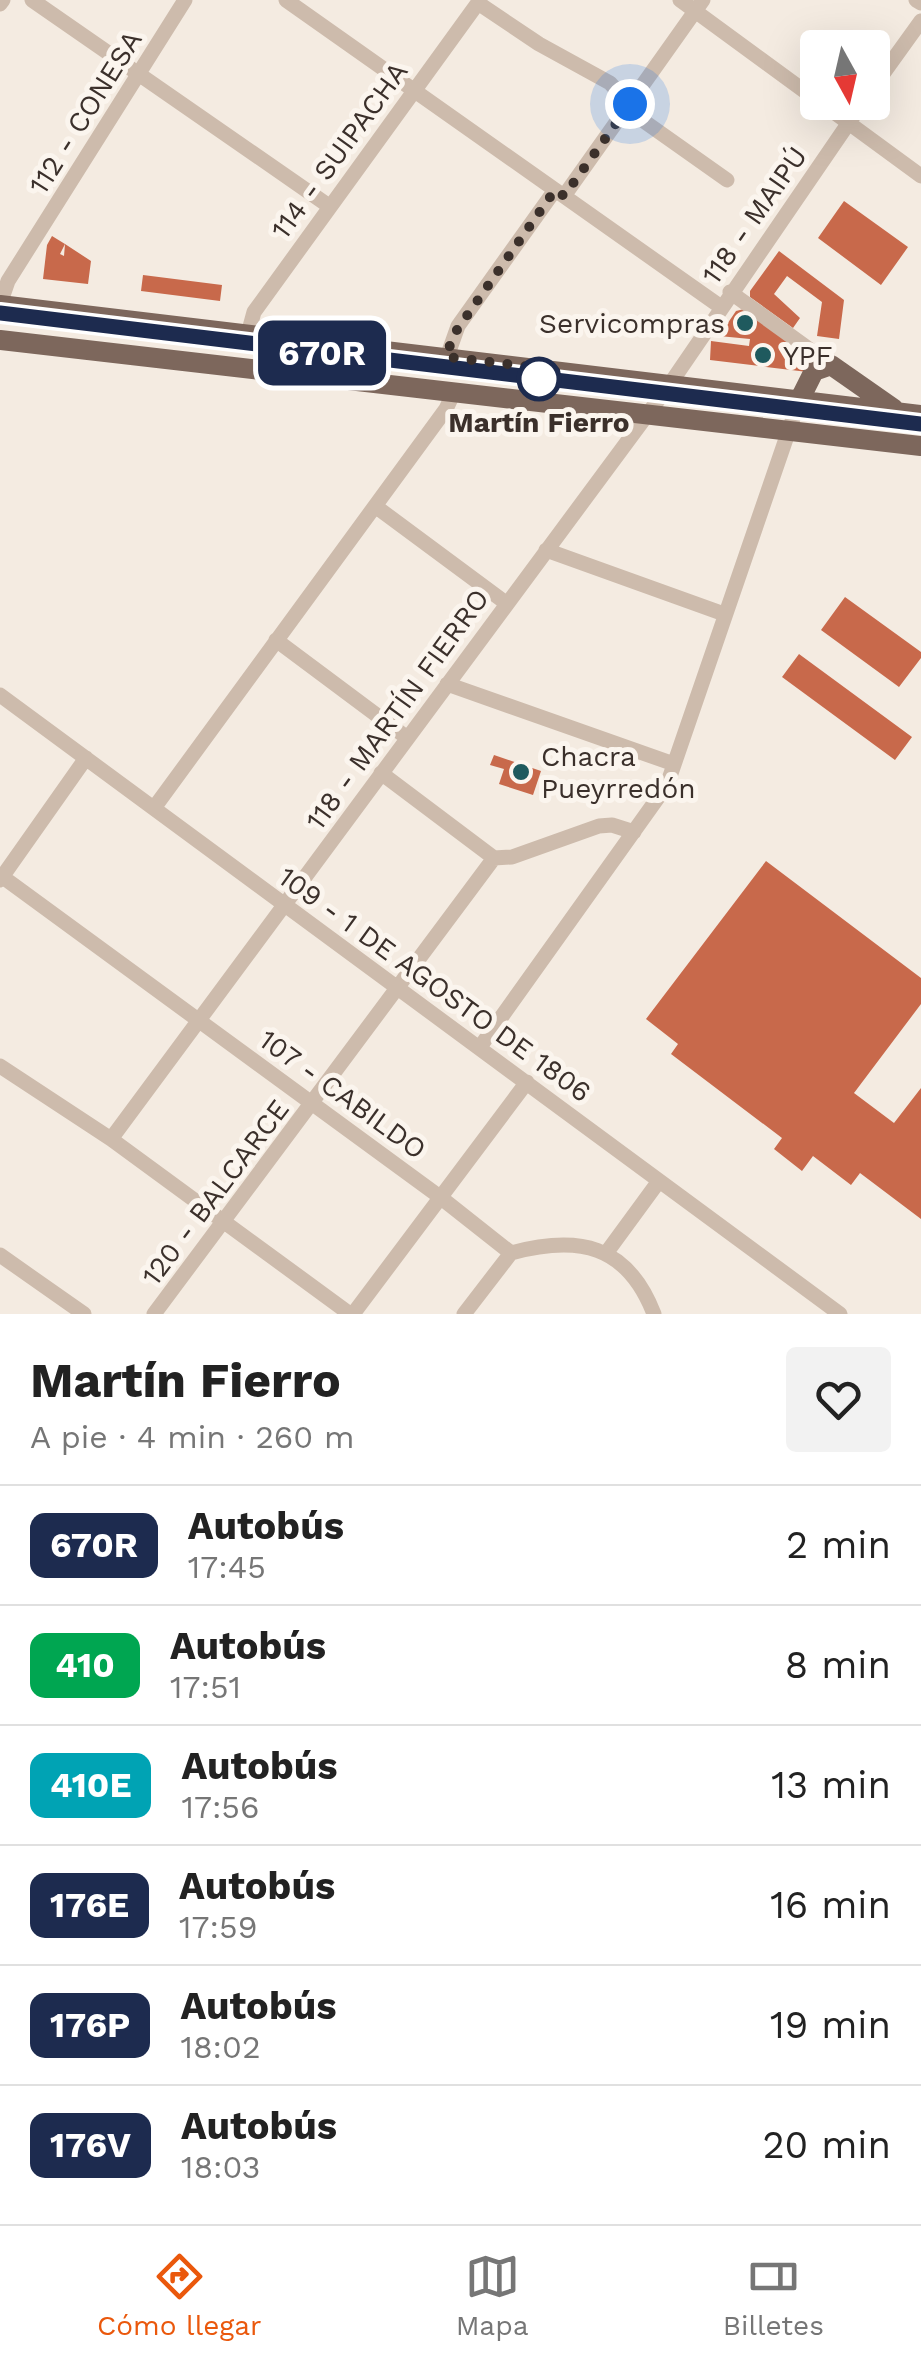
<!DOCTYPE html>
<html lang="es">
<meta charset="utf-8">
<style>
body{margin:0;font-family:"Work Sans",sans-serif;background:#f2f2f2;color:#222;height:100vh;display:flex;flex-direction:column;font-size:38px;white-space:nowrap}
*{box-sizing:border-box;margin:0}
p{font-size:32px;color:#767676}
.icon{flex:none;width:55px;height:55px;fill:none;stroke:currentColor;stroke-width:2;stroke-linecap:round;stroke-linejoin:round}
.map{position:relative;height:1314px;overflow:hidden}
.drawer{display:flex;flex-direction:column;background:#fff;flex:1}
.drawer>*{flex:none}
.badge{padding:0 20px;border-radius:15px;font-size:35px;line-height:65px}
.needle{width:65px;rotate:172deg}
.tools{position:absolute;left:800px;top:30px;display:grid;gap:20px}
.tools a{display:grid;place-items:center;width:90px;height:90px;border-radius:10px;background:#fff;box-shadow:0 10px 40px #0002;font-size:50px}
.you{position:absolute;width:50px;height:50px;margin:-25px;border:8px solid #fff;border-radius:50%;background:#1a73e8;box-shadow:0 0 0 15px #1a73e833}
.map>.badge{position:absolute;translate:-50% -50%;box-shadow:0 0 0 5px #fff}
.round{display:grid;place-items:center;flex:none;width:105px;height:105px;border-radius:10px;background:#f2f2f2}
.headline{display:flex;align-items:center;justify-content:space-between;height:170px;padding:0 30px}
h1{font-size:48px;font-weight:700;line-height:75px}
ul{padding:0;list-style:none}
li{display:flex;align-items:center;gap:30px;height:120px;padding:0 30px;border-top:2px solid #e0e0e0}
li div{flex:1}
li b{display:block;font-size:38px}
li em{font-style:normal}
li .badge{min-width:110px;font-weight:700;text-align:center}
.tabs{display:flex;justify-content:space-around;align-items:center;height:140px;border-top:2px solid #e0e0e0;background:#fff;font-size:28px;color:#767676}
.tabs a{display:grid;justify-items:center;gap:5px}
.tabs .selected{color:#ea580c}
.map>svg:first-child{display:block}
</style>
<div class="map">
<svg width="921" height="1314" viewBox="0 0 921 1314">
<rect width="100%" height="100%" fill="#f4ebe1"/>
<!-- building -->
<path fill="#c8694b" d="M 844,201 L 908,247 L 881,285 L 818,238 Z
M 52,236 L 65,244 L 60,254 L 64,256 L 65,244 L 91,261 L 88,284 L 43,279 L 47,245 Z
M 779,251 L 844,300 L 839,339 L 817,336 L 822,302 L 787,276 L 774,294 L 800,318 L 793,328 L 750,297 L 750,291 Z
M 143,275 L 222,285 L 220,301 L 141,291 Z
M 744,309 L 792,344 L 781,343 L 780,349 L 819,354 L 816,373 L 710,360 L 711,341 L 749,346 L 750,339 L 719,336 L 736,311 Z
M 845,597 L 921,652 L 921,658 L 899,687 L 821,630 Z
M 799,654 L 912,737 L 895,760 L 782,677 Z
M 494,755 L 541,771 L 533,795 L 499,784 L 504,769 L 490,765 Z
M 766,861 L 921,978 L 921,1004 L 854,1093 L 894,1123 L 921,1088 L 921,1219 L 860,1173 L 851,1185 L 813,1156 L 802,1171 L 774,1149 L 782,1138 L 671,1054 L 678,1044 L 646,1019 Z"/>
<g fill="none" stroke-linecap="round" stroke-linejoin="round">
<!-- minor -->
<path stroke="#cdbbac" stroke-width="15" d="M 32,0 L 329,206
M 286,0 L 721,307
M 680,0 L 818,101
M 916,0 L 921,3
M 478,3 L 539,44 L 610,83 L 645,122 L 727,180
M 0,4 L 3,0
M 872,89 L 921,21
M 820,102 L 921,176
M 564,196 L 703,0
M 730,292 L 831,365
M 0,304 L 8,281 L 185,0
M 248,334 L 254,312 L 480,0
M 447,357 L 458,326 L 555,190
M 375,506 L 506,603
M 546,550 L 724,614
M 276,640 L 406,737
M 447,684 L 674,764
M 0,695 L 840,1314
M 381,773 L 494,858 L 512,857 L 599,826 L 612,825 L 634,832
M 154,808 L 446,409 L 454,392
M 0,875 L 440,1197 L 511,1253
M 0,880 L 86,758
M 480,1047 L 667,785 L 799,401
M 0,1066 L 111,1139 L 350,1314
M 111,1139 L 670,384 L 863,102
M 607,1252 L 659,1181
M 511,1253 C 578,1235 627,1244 654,1314
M 0,1255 L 84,1314
M 154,1314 L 494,858
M 353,1314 L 527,1082
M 464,1314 L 511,1253"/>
<!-- major -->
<path stroke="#7d675c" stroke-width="20" d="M 0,305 L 921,415
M 0,340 L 921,446
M 799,401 L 814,371 L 831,365 L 894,409"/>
</g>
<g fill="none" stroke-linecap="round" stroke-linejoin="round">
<defs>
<path id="line" d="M 0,313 L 921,424"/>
</defs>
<!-- line casing -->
<use href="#line" stroke="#fff" stroke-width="22"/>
<!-- line -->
<use href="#line" stroke="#1d2b4f" stroke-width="15"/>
<!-- walk -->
<path stroke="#3b302b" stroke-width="10" stroke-dasharray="0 18" d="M 539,379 L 558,370 L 447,357 L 452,337 L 555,190 L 564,196 L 630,104"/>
</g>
<!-- markers -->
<g fill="#1f5a5e" stroke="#fbf5ee" stroke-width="4">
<circle cx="745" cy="323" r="10"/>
<circle cx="763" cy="355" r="10"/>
<circle cx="521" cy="772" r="10"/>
</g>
<circle fill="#fff" stroke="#1d2b4f" stroke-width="5" cx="539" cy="379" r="20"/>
<g text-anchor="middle" stroke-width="10" stroke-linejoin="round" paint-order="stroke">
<!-- street labels -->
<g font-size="28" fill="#3b302b" stroke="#fbf5ee">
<text transform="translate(85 112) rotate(-58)" y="10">112 - CONESA</text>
<text transform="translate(339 150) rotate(-54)" y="10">114 - SUIPACHA</text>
<text transform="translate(754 215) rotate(-55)" y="10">118 - MAIPÚ</text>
<text transform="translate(397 709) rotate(-54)" y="10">118 - MARTÍN FIERRO</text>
<text transform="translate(435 984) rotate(36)" y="10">109 - 1 DE AGOSTO DE 1806</text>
<text transform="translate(343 1094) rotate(36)" y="10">107 - CABILDO</text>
<text transform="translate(215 1192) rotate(-53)" y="10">120 - BALCARCE</text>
</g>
<!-- poi labels -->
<g font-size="28" fill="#3b302b" stroke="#fbf5ee" text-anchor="start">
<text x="725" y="333" text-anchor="end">Servicompras</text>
<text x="783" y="365">YPF</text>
<text x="541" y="766">Chacra<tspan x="541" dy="32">Pueyrredón</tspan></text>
</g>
<!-- stop labels -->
<g font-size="28" font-weight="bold" fill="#3b302b" stroke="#fbf5ee">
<text x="539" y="432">Martín Fierro</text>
</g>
</g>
</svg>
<div class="tools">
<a><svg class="needle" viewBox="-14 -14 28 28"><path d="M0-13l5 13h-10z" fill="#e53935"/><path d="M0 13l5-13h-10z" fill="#767676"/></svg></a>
</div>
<div class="you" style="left:630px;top:104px"></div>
<b class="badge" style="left:322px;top:353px;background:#1d2b4f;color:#fff">670R</b>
</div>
<section class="drawer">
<div class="headline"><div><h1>Martín Fierro</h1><p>A pie · 4 min · 260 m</p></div><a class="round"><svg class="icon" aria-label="heart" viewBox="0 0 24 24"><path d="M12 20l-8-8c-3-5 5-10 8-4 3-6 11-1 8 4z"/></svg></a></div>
<ul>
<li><span class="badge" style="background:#1d2b4f;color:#fff">670R</span><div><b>Autobús</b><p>17:45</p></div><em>2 min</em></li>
<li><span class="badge" style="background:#00a651;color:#fff">410</span><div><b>Autobús</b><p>17:51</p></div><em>8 min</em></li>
<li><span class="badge" style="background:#00a3b4;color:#fff">410E</span><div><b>Autobús</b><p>17:56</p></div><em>13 min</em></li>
<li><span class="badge" style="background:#1d2b4f;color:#fff">176E</span><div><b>Autobús</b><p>17:59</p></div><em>16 min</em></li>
<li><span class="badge" style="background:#1d2b4f;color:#fff">176P</span><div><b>Autobús</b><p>18:02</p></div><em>19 min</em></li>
<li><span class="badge" style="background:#1d2b4f;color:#fff">176V</span><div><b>Autobús</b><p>18:03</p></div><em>20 min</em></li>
</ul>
</section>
<nav class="tabs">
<a class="selected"><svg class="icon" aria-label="directions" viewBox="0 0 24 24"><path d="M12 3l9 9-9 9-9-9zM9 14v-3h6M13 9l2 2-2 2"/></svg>Cómo llegar</a>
<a><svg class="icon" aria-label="map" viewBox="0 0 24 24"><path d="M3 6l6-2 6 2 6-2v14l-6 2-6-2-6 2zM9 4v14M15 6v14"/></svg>Mapa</a>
<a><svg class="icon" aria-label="tickets" viewBox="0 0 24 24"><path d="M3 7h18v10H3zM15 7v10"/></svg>Billetes</a>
</nav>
